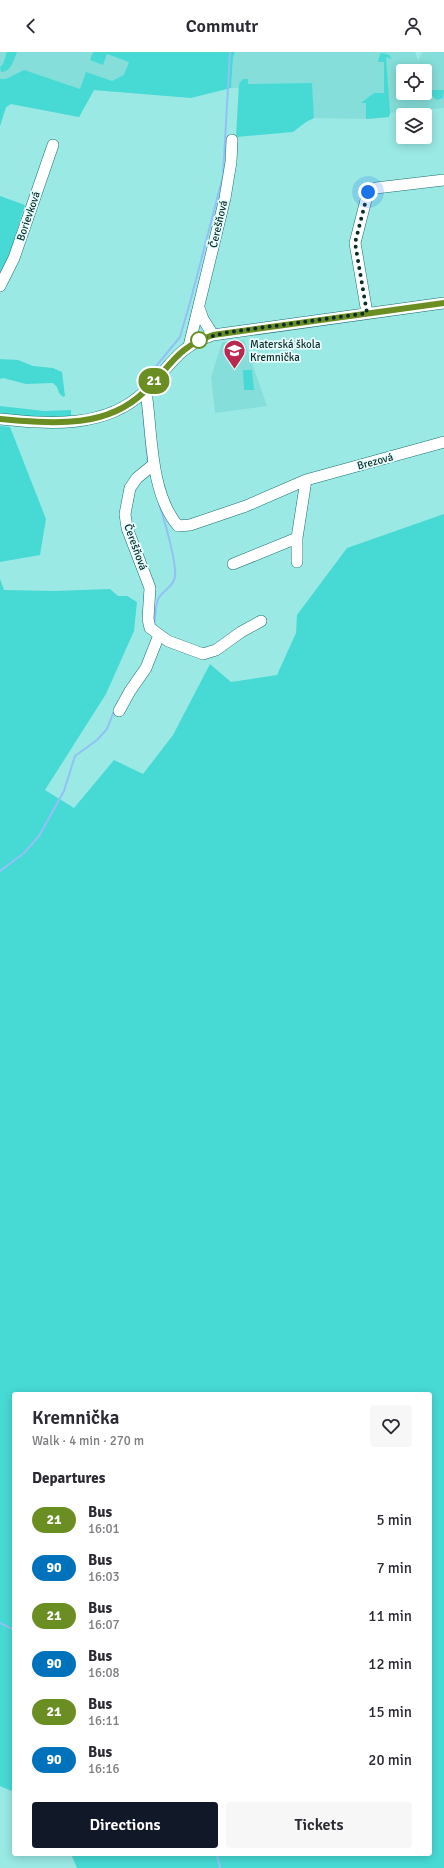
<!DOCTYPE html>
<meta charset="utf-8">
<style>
body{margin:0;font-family:Signika,sans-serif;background:#f7f7f7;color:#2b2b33;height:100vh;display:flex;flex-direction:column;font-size:15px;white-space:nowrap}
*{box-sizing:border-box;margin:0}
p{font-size:13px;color:#7c7c81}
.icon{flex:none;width:22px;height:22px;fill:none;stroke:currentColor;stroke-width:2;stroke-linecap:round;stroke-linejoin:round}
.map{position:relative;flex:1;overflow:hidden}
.sheet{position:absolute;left:12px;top:1340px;width:420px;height:464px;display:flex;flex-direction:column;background:#fff;border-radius:4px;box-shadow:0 2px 10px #0003}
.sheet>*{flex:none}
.badge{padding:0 8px;border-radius:13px;font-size:14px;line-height:26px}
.tools{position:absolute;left:396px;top:12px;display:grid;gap:8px}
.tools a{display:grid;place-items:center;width:36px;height:36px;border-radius:4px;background:#fff;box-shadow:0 2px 10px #0003;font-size:20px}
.you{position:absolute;width:20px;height:20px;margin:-10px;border:3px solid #fff;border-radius:50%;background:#1a73e8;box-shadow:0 0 0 6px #1a73e833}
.map>.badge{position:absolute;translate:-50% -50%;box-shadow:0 0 0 2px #fff}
h2{padding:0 20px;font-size:15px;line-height:36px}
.round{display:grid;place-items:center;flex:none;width:42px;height:42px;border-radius:4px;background:#f7f7f7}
.overview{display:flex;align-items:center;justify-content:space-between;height:68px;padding:0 20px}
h1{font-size:19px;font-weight:600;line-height:30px}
.primary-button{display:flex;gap:8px;margin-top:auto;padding:8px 20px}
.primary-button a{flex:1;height:46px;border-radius:4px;background:#111827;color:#fff;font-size:16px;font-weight:600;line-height:46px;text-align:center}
.primary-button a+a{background:#f7f7f7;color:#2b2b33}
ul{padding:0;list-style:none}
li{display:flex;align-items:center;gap:12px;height:48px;padding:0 20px}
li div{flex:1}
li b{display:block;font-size:15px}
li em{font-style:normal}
li .badge{min-width:44px;font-weight:700;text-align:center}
header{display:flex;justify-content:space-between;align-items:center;height:52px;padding:0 20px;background:#fff;font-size:18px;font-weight:600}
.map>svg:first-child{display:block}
</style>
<header><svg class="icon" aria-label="back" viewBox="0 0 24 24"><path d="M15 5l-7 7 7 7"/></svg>Commutr<svg class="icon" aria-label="person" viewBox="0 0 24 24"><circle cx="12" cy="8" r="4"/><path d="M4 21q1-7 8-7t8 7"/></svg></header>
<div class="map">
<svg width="444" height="1816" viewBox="0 0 444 1816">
<rect width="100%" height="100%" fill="#9ae9e5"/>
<!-- built -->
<path fill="#85ded9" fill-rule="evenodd" d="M 0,0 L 190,0 L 169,44 L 94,38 L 79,65 L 11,52 L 6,55 L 0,74 Z
M 235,0 L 415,0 L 418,9 L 422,0 L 444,0 L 444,56 L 389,61 L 389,65 L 366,67 L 314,66 L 312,34 L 231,36 L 233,6 ZM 403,19 L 425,19 L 425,41 L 403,41 Z
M 244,288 L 267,354 L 215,361 L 211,325 L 222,290 Z"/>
<!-- green -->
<path fill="#47dad5" d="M 7,0 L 17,0 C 13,9 12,19 1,20 L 0,15 L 3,12 Z
M 93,0 L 235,0 L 233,6 L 231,36 L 191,46 L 94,38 L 79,65 L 11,52 L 6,55 L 0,74 L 0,27 L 6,27 L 24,18 L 80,37 L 86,20 L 112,29 L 124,23 L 129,10 L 107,2 L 103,13 L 90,8 Z
M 382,1 L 389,3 L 392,7 L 386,5 L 390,61 L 389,65 L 366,67 L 366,51 L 361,51 L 374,41 L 384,41 L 384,10 L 378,10 L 380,2 Z
M 243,27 L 248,27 L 248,32 L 312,31 L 314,66 L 306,70 L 293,80 L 236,85 L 239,32 Z
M 432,38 L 444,38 L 443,46 L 437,48 L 432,44 Z
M 0,144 L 25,153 L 13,191 L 14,197 L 0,228 Z
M 0,307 L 18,308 L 33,314 L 53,316 L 62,320 L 65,344 L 63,345 L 59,341 L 57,335 L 53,331 L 26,332 L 3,326 L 0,327 Z
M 243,318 L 252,318 L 254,338 L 244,338 Z
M 0,354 L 44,359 L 71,358 L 71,365 L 55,366 L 0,362 Z
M 0,374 L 10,375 L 46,467 L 40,503 L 0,510 Z
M 444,462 L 444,1816 L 77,1816 L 71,1802 L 430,1802 L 430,1342 L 14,1342 L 14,1740 L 0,1734 L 0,527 L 4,538 L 54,539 L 110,537 L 118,544 L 127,544 L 137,550 L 134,579 L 106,642 L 45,738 L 74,756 L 114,708 L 143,722 L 173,683 L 210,612 L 231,630 L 277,623 L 296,581 L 297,563 L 347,496 Z"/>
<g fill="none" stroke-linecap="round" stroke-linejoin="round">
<!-- stream -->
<path stroke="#92c1f5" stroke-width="2" d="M 144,332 L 144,329 L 180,285 L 191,247 L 223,124 L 230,0
M 142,349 L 148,413
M 154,575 C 156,565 154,552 160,544 C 165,537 173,535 175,525 C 177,512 164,466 159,452
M 0,819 L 24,801 L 39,784 L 64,739 L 75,704 L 97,688 L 107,677 L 114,659
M 0,1571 L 14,1578
M 217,1802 L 220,1816"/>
<defs>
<path id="minor" d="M 0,234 L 14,206 L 53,93
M 199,256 L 203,267 L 213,283
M 367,261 L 355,191 L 368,140 L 376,136 L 444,128
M 189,294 L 225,146 L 231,110 L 232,88
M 144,340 L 147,347 C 152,386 151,442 178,474 L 190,473 L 246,454 L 306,428 L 444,390
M 0,367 C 49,372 105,377 144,340 C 170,316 176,295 213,283 L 444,251
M 154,412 L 137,426 L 130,436 L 125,462 L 127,476 L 150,536 L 148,567 L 150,576 L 168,589 L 203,602 L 216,598 L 241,580 L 261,569
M 297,510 L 297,486 L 306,428
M 233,512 L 297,486
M 119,659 L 130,639 L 146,616 L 159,583"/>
</defs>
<!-- minor casing -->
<use href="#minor" stroke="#19706d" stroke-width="12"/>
<!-- minor -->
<use href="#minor" stroke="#fff" stroke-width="11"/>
</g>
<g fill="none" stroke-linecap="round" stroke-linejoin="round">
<defs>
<path id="line" d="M 0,367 C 50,371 105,378 144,340 C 170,316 176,295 213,283 L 444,251"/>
</defs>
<!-- line casing -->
<use href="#line" stroke="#fff" stroke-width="9"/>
<!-- line -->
<use href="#line" stroke="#6b8e23" stroke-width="6"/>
<!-- walk -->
<path stroke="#0b2d2c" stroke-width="4" stroke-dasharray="0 7.2" d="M 199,288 L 224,281 L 367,261 L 355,191 L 368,140"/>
</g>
<!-- icons -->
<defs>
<symbol id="school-pin" viewBox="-11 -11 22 30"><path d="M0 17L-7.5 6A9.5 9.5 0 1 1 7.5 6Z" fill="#b9284e" stroke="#e8fffd"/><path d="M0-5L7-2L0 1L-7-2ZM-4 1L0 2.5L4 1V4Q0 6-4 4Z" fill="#fff"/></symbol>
</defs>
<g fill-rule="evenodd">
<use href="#school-pin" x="222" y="286" width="25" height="34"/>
</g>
<!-- markers -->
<circle fill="#fff" stroke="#6b8e23" stroke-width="2" cx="199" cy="288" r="8"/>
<g text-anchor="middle" stroke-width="3.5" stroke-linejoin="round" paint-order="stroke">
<!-- street labels -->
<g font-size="11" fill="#0b2d2c" stroke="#e8fffd">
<text transform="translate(28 164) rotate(-71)" y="4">Borievková</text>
<text transform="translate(218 172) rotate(-77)" y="4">Čerešňová</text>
<text transform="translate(375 409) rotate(-15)" y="4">Brezová</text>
<text transform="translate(136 495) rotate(70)" y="4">Čerešňová</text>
</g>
<!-- poi labels -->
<g font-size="11" fill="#0b2d2c" stroke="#e8fffd" text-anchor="start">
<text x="250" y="296">Materská škola<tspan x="250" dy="13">Kremnička</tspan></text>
</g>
</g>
</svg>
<div class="tools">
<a><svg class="icon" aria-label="locate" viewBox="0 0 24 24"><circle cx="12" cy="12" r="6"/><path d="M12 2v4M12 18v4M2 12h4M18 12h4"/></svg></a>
<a><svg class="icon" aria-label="layers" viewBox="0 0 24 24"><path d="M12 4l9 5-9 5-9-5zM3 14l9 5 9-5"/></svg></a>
</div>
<div class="you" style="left:368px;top:140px"></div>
<b class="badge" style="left:154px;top:329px;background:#6b8e23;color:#fff">21</b>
<section class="sheet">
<div class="overview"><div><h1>Kremnička</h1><p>Walk · 4 min · 270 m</p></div><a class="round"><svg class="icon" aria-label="heart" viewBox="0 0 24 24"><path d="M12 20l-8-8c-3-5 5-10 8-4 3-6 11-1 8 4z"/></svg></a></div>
<h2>Departures</h2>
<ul>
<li><span class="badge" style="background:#6b8e23;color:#fff">21</span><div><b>Bus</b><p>16:01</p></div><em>5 min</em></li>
<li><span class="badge" style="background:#0072bc;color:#fff">90</span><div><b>Bus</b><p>16:03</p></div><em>7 min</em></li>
<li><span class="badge" style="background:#6b8e23;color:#fff">21</span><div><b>Bus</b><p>16:07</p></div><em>11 min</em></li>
<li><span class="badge" style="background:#0072bc;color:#fff">90</span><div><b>Bus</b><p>16:08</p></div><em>12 min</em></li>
<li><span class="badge" style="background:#6b8e23;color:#fff">21</span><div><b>Bus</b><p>16:11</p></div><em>15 min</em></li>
<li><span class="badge" style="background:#0072bc;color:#fff">90</span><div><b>Bus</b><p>16:16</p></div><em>20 min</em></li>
</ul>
<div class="primary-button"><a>Directions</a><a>Tickets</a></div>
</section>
</div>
